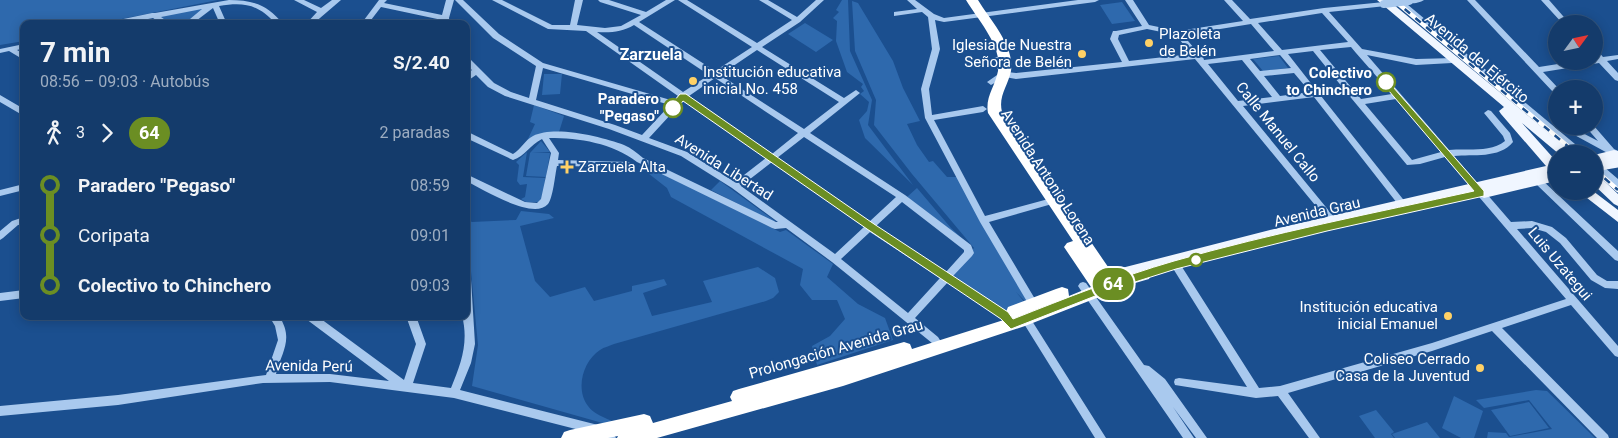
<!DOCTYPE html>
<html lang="es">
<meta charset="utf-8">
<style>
body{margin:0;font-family:Roboto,sans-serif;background:#1d4271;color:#f1f3f6;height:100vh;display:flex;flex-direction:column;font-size:19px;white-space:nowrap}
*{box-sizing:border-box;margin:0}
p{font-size:16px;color:#9dadc1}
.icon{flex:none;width:28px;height:28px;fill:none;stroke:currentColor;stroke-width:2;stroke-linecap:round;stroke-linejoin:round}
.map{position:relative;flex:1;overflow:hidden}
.side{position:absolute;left:20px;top:20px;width:450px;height:300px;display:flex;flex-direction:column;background:#143b6b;border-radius:10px;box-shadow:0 2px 12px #0003,0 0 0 1px #33557e}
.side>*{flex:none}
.badge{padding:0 10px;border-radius:16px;font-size:18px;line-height:32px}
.needle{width:32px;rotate:57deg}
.controls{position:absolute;left:1548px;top:15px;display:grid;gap:10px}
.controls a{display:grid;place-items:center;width:55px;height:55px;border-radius:50%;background:#143b6b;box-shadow:0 2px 12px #0003,0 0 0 1px #33557e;font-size:25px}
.map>.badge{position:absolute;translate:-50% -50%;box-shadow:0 0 0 2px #fff}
.legs{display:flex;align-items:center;gap:8px;height:55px;padding:0 20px;font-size:16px}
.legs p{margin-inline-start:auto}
.overview{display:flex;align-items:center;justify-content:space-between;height:85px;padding:0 20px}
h1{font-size:28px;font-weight:700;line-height:38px}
ul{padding:0 20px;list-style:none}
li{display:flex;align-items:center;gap:18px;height:50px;font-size:19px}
li i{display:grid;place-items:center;width:8px;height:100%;margin:0 6px;background:currentColor}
li i::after{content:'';width:12px;height:12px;margin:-6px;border:4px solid;border-radius:50%;background:#143b6b}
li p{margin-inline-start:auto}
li:first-child i{background:linear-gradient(#0000 50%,currentColor 0)}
li:last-child i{background:linear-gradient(currentColor 50%,#0000 0)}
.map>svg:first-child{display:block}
</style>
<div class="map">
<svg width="1618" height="438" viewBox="0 0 1618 438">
<rect width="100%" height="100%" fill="#1b4f8f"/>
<!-- green -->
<path fill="#2e69ad" d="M 0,0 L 218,0 L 96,24 L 24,24 L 24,41 L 0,45 Z
M 842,0 L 848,0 L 850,51 L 872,100 L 868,125 L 913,185 L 865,138 L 859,120 L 867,111 L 869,102 L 860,94 L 864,91 L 861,87 L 863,84 L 847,72 L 836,41 L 837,21 L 833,18 L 839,12 L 836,10 Z
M 852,1 L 858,3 L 893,61 L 903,88 L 920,121 L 907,124 L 917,145 L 929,162 L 933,161 L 947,177 L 959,177 L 1030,302 L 1027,303 L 1016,292 L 1026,304 L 1005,314 L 947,276 L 974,248 L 912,174 L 874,125 L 876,100 L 855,51 Z
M 1122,2 L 1135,21 L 1112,24 L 1100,5 Z
M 214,4 C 189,22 182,31 152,15 Z
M 805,23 L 833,40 L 816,52 L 788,34 Z
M 1279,56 L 1288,68 L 1263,71 L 1253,59 Z
M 544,74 L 562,74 L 560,94 L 542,95 Z
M 534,105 L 564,116 L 559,132 L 527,141 L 535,124 L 530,122 Z
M 541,141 L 550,152 L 531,153 L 550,153 L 546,177 L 526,176 L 530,153 Z
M 527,152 L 523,177 L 545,178 L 544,199 L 541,202 L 526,202 L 521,199 L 525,197 L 527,184 L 520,185 L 517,181 L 519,165 L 516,162 Z
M 643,163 L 780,232 L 786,230 L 833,264 L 827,277 L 858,304 L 885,318 L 893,340 L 817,365 L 812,346 L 830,336 L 845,319 L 837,300 L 812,300 L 800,285 L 803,269 L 671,197 L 667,188 L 639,166 Z
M 720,181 L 775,221 L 773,222 L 711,190 Z
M 917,188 L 951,228 L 967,243 L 907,197 Z
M 521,211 L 549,214 L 554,218 L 520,226 L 535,281 L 550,297 L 585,287 L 594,301 L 632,291 L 632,286 L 664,279 L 667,285 L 643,293 L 652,316 L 712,302 L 703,281 L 758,267 L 775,278 L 779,292 L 773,298 L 766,301 L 614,344 C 610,346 604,347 600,350 C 583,361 575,389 588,406 C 593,414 606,418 614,422 L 606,424 L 472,386 L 478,345 L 466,219 L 472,222 L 516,220 Z
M 1536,390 L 1547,391 L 1595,438 L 1487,438 L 1488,432 L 1506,433 L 1509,437 L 1552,429 L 1529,400 L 1484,408 L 1476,400 Z
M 1454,396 L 1483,411 L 1474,438 L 1461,438 L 1442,428 Z
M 1529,402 L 1549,428 L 1510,436 L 1491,410 Z
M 1376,410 L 1394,432 L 1391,434 L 1394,438 L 1375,438 L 1359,416 Z
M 1427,422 L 1440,438 L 1395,438 L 1392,434 Z"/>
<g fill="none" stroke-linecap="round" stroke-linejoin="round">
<!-- minor -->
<path fill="#a9c9ee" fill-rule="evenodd" d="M 229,0 C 253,0 268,5 283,24 L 276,24 C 258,4 244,2 219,6 L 227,24 L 220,24 L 213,8 L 192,24 L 184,24 L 202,9 L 161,17 L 171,24 L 162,24 L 153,18 L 123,24 L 106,24 L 109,22 L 152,13 L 155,13 Z
M 294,0 L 304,0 L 321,8 L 332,0 L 341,0 L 313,24 L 306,24 L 317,12 Z
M 379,0 L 387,0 L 384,3 L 442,15 L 446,0 L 454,0 L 449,18 L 450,24 L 442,24 L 442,20 L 381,7 L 368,24 L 361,24 Z
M 455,0 L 463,0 L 499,34 L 543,63 L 674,101 L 678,96 L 586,31 L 548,29 L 492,0 L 502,0 L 552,25 L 570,25 L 575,0 L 583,0 L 577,25 L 605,28 L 621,26 L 641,15 L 600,2 L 598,0 L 609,0 L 646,12 L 666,0 L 675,0 L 639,22 L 715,71 L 752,47 L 678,0 L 687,0 L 757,43 L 792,20 L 759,0 L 768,0 L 797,17 L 816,0 L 824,0 L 800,22 L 762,47 L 844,98 L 856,90 L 860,93 L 810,133 L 905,195 L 971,245 L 974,253 L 972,256 L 953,276 L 1008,312 L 1016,324 L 1014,327 C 1006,329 1006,322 1000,317 C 985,304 965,294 948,282 L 915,318 L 938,337 L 945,348 L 943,351 C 937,353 935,348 932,343 L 832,262 L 786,228 L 775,229 L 772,228 L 637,162 C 612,143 580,138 549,138 L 559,153 L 558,160 L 628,162 L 631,163 L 632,165 L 631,167 L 557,166 C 555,175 553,198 548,204 C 533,221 483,189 466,181 L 466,174 L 525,202 L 537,203 L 541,199 L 551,153 L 542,139 C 530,145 525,156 513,160 L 466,138 L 466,131 L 513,154 C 521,149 525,140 533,136 C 555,125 602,137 624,145 C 631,148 637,153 643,158 L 776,222 L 778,222 L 732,188 L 681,156 L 609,129 L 505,96 L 488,87 L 476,75 L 466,82 L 466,75 L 472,70 L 466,65 L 466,58 L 469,58 L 494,83 L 511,92 L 529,98 L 536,66 L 493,38 ZM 634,25 L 709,75 L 683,92 L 597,32 C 610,33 622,32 634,25 ZM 757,50 L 839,102 L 804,129 L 720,75 ZM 543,68 L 670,105 L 642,135 L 615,125 L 536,100 ZM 715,78 L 798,133 L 772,154 L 689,96 ZM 684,100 L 766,158 L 735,182 L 687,152 L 649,138 ZM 804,137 L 896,197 L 869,222 L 777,158 ZM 772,162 L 864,227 L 835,254 L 741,186 ZM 902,202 L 964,250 L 964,252 L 946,272 L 876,226 ZM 870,232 L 940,278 L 908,313 L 841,259 Z
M 907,0 L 915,0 L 934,14 L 944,18 L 1078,0 L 1099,0 L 1095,2 L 944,22 L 935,20 L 940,49 L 929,89 L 932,115 L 983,106 L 987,109 L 983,112 L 934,120 L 985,216 L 1052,198 L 1056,201 L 1052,204 L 989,222 L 1038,304 L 1040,307 L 1038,310 L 1035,311 L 1032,310 L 980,222 L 925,118 L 921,89 L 932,49 L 928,17 L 922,12 L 894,16 L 894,12 L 917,9 Z
M 1125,0 L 1133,0 L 1149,25 L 1178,31 L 1243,21 L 1224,0 L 1232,0 L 1250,19 L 1324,8 L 1384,2 L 1388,4 L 1386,6 L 1329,12 L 1362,49 L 1416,59 L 1455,58 L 1456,60 L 1452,63 L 1416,65 L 1367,55 L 1449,150 C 1467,148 1490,153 1505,141 L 1503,136 L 1484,113 L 1488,110 L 1491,111 L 1510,133 L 1513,142 C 1499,159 1473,154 1454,156 L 1511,222 L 1532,221 L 1552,227 L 1566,238 L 1597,275 L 1607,281 L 1618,281 L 1618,289 L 1605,288 L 1591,280 L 1560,243 L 1546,232 L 1532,228 L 1517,229 L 1618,346 L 1618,357 L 1615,356 L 1571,305 L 1502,328 L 1608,435 L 1609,438 L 1597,438 L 1492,331 L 1432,351 L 1288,393 L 1320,438 L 1309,438 L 1278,396 L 1256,398 L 1175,385 L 1174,382 L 1175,379 L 1179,378 L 1247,387 L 1169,262 L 1167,259 L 1169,256 L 1175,256 L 1259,388 L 1280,386 L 1432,343 L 1566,299 L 1445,157 L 1420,164 L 1407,165 L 1347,93 L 1321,96 L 1410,208 L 1411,210 L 1410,212 L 1404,212 L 1314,97 L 1243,106 L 1339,223 L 1340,225 L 1339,227 L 1333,227 L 1195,59 L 1016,79 L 1005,77 L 991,85 L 987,82 L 1000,73 L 992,59 L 996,57 L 999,57 L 1007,72 L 1016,73 L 1122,62 L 1110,39 L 1113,31 L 1116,31 L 1142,26 ZM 1322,13 L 1348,42 L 1282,50 L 1258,23 ZM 1251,24 L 1274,51 L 1204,60 L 1202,54 L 1199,54 L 1183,35 ZM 1147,29 L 1176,35 L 1191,54 L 1129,61 L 1118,39 L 1119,35 ZM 1351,47 L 1356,53 L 1392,94 L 1361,99 L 1320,50 ZM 1313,51 L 1343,88 L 1317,91 L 1288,54 ZM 1280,55 L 1291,68 L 1260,71 L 1250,59 ZM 1242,60 L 1272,97 L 1238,101 L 1208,64 ZM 1294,73 L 1310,92 L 1280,96 L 1264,76 ZM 1396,99 L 1441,152 L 1412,160 L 1365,104 Z
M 1394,0 L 1402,0 L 1587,154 L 1577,154 Z
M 1406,0 L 1424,0 C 1420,3 1411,4 1407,3 Z
M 1467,0 L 1475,0 L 1539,67 L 1577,61 L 1594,61 L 1594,58 L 1595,58 L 1594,56 L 1594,50 L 1597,50 L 1603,57 L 1618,55 L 1618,59 L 1607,61 L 1618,73 L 1618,81 L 1615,80 L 1599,63 L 1543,72 L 1559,89 L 1556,89 L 1556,93 L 1553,92 Z
M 1541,0 L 1549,0 L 1570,24 L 1563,24 Z
M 24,44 L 24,48 L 17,50 L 24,54 L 24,60 L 9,51 L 0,53 L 0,49 Z
M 0,95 L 24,109 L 24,116 L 0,102 Z
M 1558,126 L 1569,126 L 1598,141 L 1585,126 L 1594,126 L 1614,149 L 1618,151 L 1618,156 L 1613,156 Z
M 1594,160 L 1597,161 L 1618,179 L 1618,187 L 1615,186 L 1594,168 Z
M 1539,179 L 1542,180 L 1618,251 L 1618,261 L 1615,260 L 1536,184 L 1535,182 L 1536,180 Z
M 24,184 L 24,190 L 0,196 L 0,190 Z
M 24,217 L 24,224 L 18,225 L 3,238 L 0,240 L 0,231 L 12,221 Z
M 466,275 L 469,276 L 471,279 L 475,344 L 471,363 L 460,390 L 606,427 L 610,429 L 616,438 L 604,438 L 603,436 L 454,398 L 330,382 L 263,383 L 118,405 L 0,416 L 0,406 L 118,395 L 266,375 L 278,340 L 275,326 L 269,316 L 279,316 C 294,339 282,351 276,374 L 330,374 L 389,381 L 306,319 L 304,316 L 317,316 L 404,380 L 416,344 L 406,316 L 416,316 L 426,344 L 413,383 L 451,388 C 461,364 469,342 462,316 L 466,316 Z
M 1083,282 L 1086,283 L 1144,365 L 1149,366 L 1165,379 L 1207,438 L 1196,438 L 1173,407 L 1194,438 L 1183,438 L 1080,289 L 1078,286 L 1080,283 Z
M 24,290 L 24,298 L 0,301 L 0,293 Z
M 1024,312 L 1027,313 L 1106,438 L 1095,438 L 1021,319 L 1019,316 L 1021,313 Z"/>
<!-- major -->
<path fill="#f0f6ff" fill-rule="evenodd" d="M 1377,0 L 1388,0 L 1571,151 L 1573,154 L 1559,154 L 1522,123 L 1556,161 L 1556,181 L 1484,198 L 1480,196 L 1479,191 L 1270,240 L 1149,271 L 1151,275 L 1149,279 L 1111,290 L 1106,289 L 1104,285 L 1106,282 L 1101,281 L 1099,277 L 1101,273 L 1106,272 L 1270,230 L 1546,166 L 1501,114 L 1499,111 L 1504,107 Z
M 1614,150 L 1618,151 L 1618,157 L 1594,163 L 1594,155 Z
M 1594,174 L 1598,175 L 1618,194 L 1618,206 L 1614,204 L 1594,185 Z
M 1578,191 L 1593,191 L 1618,210 L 1618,222 Z"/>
<!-- highway -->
<path fill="#fff" fill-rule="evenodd" d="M 966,0 L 978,0 C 990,20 1015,46 1011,71 C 1008,86 998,96 1002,112 L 1117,280 L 1119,285 L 1117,290 L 1025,326 L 843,386 L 657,438 L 617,438 L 618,436 L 608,438 L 561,438 L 564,432 L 570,430 L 644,414 L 650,416 L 653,423 L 732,401 L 730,397 L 733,391 L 739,389 L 904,342 L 910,344 L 912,349 L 1010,318 L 1006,312 L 1008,307 L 1056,289 L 1062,287 L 1068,289 L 1069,296 L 1091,287 L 1064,247 L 1067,243 L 1073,241 L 988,113 C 985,97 995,87 998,71 C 1003,47 978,20 966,0 Z"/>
<defs>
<path id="rail" d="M 1394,0 L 1577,154
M 1594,169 L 1618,190"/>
</defs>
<!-- rail casing -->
<use href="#rail" stroke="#fff" stroke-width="4.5"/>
<!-- rail -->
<use href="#rail" stroke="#1b4f8f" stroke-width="2.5" stroke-dasharray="7" stroke-linecap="butt"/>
<!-- minor-bridge -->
<path stroke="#a9c9ee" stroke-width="8" d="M 1384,4 L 1409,1"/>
<!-- major-bridge -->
<path stroke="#f0f6ff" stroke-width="11" d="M 1594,166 L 1618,162"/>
</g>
<!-- line-1 -->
<path fill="#6b8e23" stroke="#fff" d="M 1386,79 L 1484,191 L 1484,196 L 1327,231 L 1176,269 L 1113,289 L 1011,329 L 1001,319 L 867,229 L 683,101 L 676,110 L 668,108 L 680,94 L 686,94 L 874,224 L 1008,312 L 1013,319 C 1066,298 1119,277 1174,261 C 1272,233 1374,213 1474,191 L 1383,84 L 1381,82 Z"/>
<!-- markers -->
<g fill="#ffd166" stroke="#1b4f8f" stroke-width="2">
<circle cx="1149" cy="43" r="5"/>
<circle cx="1082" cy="54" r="5"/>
<circle cx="693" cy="81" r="5"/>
<path d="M564.5 159.5h5v5h5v5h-5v5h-5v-5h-5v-5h5z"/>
<circle cx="1448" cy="316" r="5"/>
<circle cx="1480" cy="368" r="5"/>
</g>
<g fill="#fff" stroke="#6b8e23" stroke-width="2.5">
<circle cx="1386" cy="82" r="9"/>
<circle cx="673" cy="108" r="9"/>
<circle cx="1196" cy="260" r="6"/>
</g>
<g text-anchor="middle" stroke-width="4" stroke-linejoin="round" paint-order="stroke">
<!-- poi labels -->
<g font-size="15" fill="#fff" stroke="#1b4f8f" text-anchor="start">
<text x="1159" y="39">Plazoleta<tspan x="1159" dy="17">de Belén</tspan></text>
<text x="1072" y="50" text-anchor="end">Iglesia de Nuestra<tspan x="1072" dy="17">Señora de Belén</tspan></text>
<text x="703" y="77">Institución educativa<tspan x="703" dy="17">inicial No. 458</tspan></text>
<text x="578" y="172">Zarzuela Alta</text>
<text x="1438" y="312" text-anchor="end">Institución educativa<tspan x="1438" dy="17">inicial Emanuel</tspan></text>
<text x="1470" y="364" text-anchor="end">Coliseo Cerrado<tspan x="1470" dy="17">Casa de la Juventud</tspan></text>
</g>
<!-- street labels -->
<g font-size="15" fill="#fff" stroke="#1b4f8f">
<text transform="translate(1477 58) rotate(40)" y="5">Avenida del Ejército</text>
<text transform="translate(1278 132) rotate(51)" y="5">Calle Manuel Callo</text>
<text transform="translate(724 167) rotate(32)" y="5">Avenida Libertad</text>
<text transform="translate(1048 177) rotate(57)" y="5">Avenida Antonio Lorena</text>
<text transform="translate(1317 212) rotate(-13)" y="5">Avenida Grau</text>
<text transform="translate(1560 264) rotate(50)" y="5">Luis Uzategui</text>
<text transform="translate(836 349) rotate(-16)" y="5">Prolongación Avenida Grau</text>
<text transform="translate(309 366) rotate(1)" y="5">Avenida Perú</text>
</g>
<!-- stop labels -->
<g font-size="15" font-weight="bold" fill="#fff" stroke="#1b4f8f" text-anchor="end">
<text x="1372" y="78">Colectivo<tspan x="1372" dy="17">to Chinchero</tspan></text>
<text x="659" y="104">Paradero<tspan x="659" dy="17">"Pegaso"</tspan></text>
</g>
<!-- neighbourhood labels -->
<g font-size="16" font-weight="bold" fill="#fff" stroke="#1b4f8f">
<text x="651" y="60">Zarzuela</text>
</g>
</g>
</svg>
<div class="controls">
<a><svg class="needle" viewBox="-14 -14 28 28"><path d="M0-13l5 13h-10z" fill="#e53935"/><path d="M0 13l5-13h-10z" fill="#9dadc1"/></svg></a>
<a>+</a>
<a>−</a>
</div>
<b class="badge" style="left:1113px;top:284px;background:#6b8e23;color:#fff">64</b>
<section class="side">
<div class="overview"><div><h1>7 min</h1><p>08:56 – 09:03 · Autobús</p></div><b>S/2.40</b></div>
<div class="legs"><svg class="icon" aria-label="walk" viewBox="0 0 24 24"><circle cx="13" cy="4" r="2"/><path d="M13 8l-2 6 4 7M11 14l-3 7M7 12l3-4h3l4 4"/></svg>3<svg class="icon" aria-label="forward" viewBox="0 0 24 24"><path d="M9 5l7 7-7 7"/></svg><b class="badge" style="background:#6b8e23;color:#fff">64</b><p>2 paradas</p></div>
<ul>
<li><i style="color:#6b8e23"></i><b>Paradero &quot;Pegaso&quot;</b><p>08:59</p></li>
<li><i style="color:#6b8e23"></i><span>Coripata</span><p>09:01</p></li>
<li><i style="color:#6b8e23"></i><b>Colectivo to Chinchero</b><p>09:03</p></li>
</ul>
</section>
</div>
